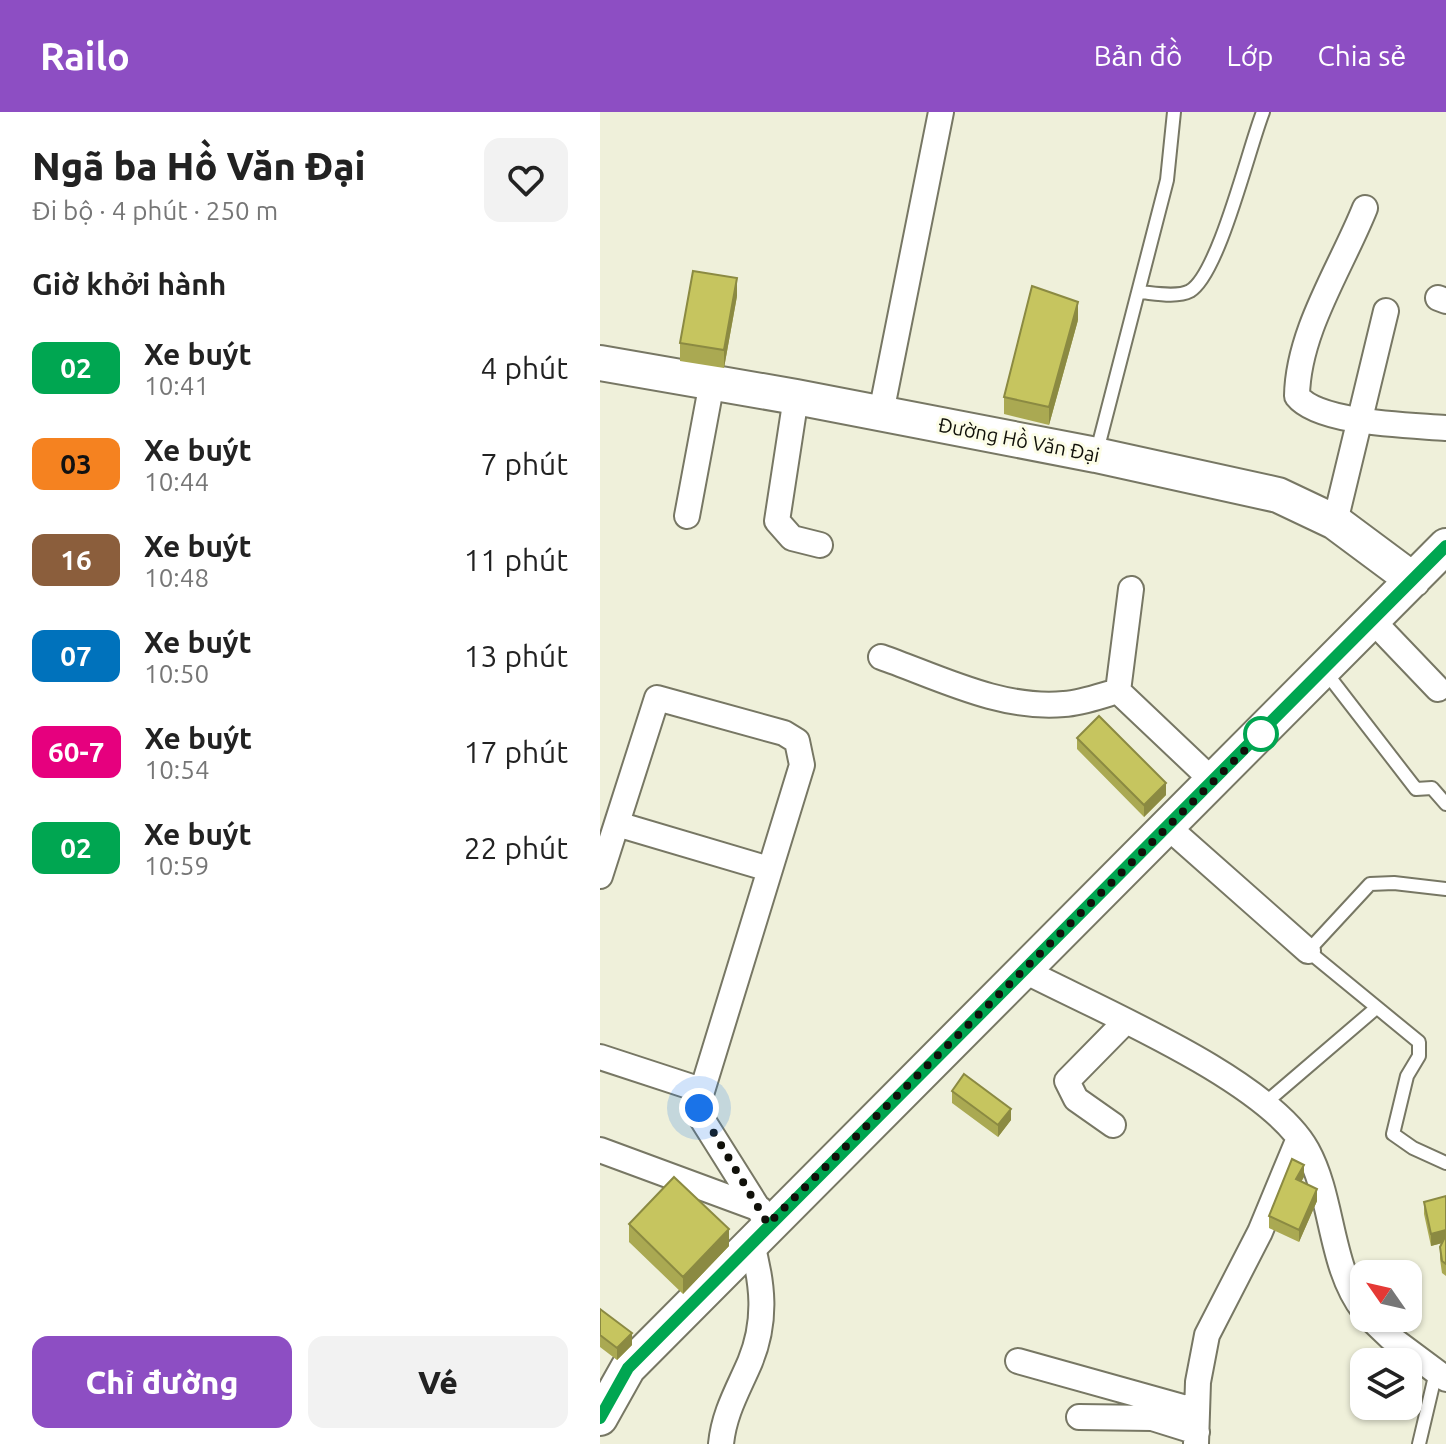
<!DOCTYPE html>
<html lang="vi">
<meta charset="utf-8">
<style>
body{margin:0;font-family:Ubuntu,sans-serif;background:#f2f2f2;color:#222;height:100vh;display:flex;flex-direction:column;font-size:30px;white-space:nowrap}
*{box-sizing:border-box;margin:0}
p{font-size:26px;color:#767676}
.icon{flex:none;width:44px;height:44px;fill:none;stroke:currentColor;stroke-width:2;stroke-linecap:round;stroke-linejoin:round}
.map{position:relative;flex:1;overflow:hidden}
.details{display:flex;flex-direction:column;background:#fff;width:600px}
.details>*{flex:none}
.badge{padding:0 16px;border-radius:12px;font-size:28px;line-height:52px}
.needle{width:52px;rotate:304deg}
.fabs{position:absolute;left:750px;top:1148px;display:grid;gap:16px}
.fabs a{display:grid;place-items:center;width:72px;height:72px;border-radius:16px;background:#fff;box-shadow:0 2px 6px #0004;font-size:40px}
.you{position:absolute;width:40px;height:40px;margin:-20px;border:6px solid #fff;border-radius:50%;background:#1a73e8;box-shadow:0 0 0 12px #1a73e833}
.map>.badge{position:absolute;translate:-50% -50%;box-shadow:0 0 0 4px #fff}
h2{padding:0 32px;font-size:30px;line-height:72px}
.round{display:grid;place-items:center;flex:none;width:84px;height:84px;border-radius:16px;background:#f2f2f2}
.headline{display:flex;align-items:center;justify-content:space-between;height:136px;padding:0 32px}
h1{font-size:38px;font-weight:800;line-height:60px}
.primary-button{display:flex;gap:16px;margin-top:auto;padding:16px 32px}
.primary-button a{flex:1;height:92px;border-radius:16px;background:#8d4ec3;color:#fff;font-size:32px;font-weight:800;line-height:92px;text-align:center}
.primary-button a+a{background:#f2f2f2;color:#222}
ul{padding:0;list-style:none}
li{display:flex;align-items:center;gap:24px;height:96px;padding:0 32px}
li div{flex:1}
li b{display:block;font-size:30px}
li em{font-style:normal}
li .badge{min-width:88px;font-weight:700;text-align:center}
header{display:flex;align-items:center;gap:48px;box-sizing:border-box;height:112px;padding:0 40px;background:#8d4ec3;color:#fff}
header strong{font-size:38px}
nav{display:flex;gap:44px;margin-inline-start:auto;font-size:28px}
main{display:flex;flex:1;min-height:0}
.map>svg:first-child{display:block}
</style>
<header>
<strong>Railo</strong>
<nav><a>Bản đồ</a><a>Lớp</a><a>Chia sẻ</a></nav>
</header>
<main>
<section class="details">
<div class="headline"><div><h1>Ngã ba Hồ Văn Đại</h1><p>Đi bộ · 4 phút · 250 m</p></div><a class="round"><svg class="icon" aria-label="heart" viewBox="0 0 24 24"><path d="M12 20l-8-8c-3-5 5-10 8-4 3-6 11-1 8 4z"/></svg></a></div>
<h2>Giờ khởi hành</h2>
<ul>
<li><span class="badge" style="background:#00a651;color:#fff">02</span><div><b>Xe buýt</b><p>10:41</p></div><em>4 phút</em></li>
<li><span class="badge" style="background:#f58220;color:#111">03</span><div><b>Xe buýt</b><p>10:44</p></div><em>7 phút</em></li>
<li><span class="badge" style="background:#8b5e3c;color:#fff">16</span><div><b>Xe buýt</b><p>10:48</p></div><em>11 phút</em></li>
<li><span class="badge" style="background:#0072bc;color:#fff">07</span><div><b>Xe buýt</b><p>10:50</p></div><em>13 phút</em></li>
<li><span class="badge" style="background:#e6007e;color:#fff">60-7</span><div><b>Xe buýt</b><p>10:54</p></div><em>17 phút</em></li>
<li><span class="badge" style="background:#00a651;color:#fff">02</span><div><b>Xe buýt</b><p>10:59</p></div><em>22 phút</em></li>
</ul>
<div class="primary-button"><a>Chỉ đường</a><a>Vé</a></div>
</section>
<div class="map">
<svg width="846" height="1332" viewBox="0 0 846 1332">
<rect width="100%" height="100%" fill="#eff0da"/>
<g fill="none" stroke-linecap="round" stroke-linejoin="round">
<defs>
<path id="lane" d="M 540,180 C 553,181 577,186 590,179 C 619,162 649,35 663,0
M 497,339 L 567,68 L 574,0
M 724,558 L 816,677 L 832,676 L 846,692
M 846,777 L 794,771 L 770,772 L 708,839 L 819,930 L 819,944 L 807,964 L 793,1022 L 813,1036 L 846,1051
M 664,992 L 775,897
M 819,1332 L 836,1260"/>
<path id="street" d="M 765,96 C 741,156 698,219 697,284 C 719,312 812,313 846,316
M 838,186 L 846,189
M 196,285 L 177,409 L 192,426 L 220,433
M 281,301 L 341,0
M 87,404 L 112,270
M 735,410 L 786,199
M 773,509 L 838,577
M 281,545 C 338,565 401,598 464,592 C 482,591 500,584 518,579 L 614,670
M 518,579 L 531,477
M 17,712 L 169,757
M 569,716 L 708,839
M 0,764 L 57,586 L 184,621 L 197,629 L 202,653 L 99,989 L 102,1007 L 168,1112
M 425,859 C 498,897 669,968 707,1038 C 734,1087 729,1154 764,1199
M 0,945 L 101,978
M 513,1013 L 476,987 L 467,969 L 525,910
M 0,1038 L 160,1097
M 770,1206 L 791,1226 L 846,1267
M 418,1249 L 597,1299
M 479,1305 L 552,1306 L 597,1320
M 121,1332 C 124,1301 138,1278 150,1250 C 167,1209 163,1171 151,1129
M 596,1332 L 598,1270 L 607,1223 L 660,1120 L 699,1026"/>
<path id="secondary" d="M 0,251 L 196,285 L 496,343 L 678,383 L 735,410 L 813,468
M 0,1306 L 28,1256 L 846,434"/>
</defs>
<!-- lane casing -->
<use href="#lane" stroke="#777764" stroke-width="16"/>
<!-- street casing -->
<use href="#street" stroke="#777764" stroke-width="28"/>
<!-- secondary casing -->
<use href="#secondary" stroke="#777764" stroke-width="38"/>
<!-- lane -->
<use href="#lane" stroke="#fff" stroke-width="12"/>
<!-- street -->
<use href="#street" stroke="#fff" stroke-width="24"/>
<!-- secondary -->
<use href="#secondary" stroke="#fff" stroke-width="34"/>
</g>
<!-- wall -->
<path fill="#aaa952" d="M 137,184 L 124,256 L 80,249 L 80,231 Z
M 478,208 L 449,313 L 404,302 L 404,285 Z
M 477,626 L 566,683 L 544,705 L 477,637 Z
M 352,979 L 411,1008 L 398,1025 L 352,991 Z
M 704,1065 L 701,1069 L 717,1089 L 699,1130 L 669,1116 L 669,1104 Z
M 846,1084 L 846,1164 L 842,1161 L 840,1147 L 840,1135 L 842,1131 L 831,1134 L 824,1102 L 824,1090 Z
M 29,1112 L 129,1134 L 83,1182 L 29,1130 Z
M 0,1197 L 32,1233 L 17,1248 L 0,1235 Z"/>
<!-- shaded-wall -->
<path fill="#8b8a42" d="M 137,166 L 137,184 L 124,256 L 124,238 Z
M 478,190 L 478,208 L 449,313 L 449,295 Z
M 566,671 L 566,683 L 544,705 L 544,693 Z
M 411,997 L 411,1008 L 398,1025 L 398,1013 Z
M 704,1053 L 704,1065 L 696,1079 L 696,1067 Z
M 717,1077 L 717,1089 L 699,1130 L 699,1118 Z
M 129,1117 L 129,1134 L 83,1182 L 83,1165 Z
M 846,1118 L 846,1130 L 831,1134 L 831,1122 Z
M 32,1221 L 32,1233 L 17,1248 L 17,1236 Z"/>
<!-- building -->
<path fill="#c6c55f" stroke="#8b8a42" stroke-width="2" d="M 93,159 L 137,166 L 124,238 L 80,231 Z
M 432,174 L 478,190 L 449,295 L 404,285 Z
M 499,604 L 566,671 L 544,693 L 477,626 Z
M 364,962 L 411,997 L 398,1013 L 352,979 Z
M 692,1047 L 704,1053 L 696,1067 L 717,1077 L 699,1118 L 669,1104 Z
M 74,1065 L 129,1117 L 83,1165 L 29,1112 Z
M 846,1084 L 846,1118 L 831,1122 L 824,1090 Z
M 846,1123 L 846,1152 L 842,1149 L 840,1135 Z
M 0,1197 L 32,1221 L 17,1236 L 0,1223 Z"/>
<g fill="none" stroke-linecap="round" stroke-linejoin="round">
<defs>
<path id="line" d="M 0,1306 L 28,1256 L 846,434"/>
</defs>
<!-- line casing -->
<use href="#line" stroke="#fff" stroke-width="18"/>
<!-- line -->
<use href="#line" stroke="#00a651" stroke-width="12"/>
<!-- walk -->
<path stroke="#11110a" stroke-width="8" stroke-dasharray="0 14.4" d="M 99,996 L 168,1112 L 661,622"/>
</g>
<!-- markers -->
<circle fill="#fff" stroke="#00a651" stroke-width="4" cx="661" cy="622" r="16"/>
<g text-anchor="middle" stroke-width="6" stroke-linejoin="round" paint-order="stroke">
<!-- street labels -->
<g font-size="20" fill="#11110a" stroke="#fcfde7">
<text transform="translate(419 328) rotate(11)" y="7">Đường Hồ Văn Đại</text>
</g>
</g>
</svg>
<div class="fabs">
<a><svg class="needle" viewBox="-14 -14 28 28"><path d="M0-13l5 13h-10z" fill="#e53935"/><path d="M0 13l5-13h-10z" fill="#767676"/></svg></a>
<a><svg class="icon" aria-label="layers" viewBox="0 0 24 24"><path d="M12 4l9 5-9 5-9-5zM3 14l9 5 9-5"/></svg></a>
</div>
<div class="you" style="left:99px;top:996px"></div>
</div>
</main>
